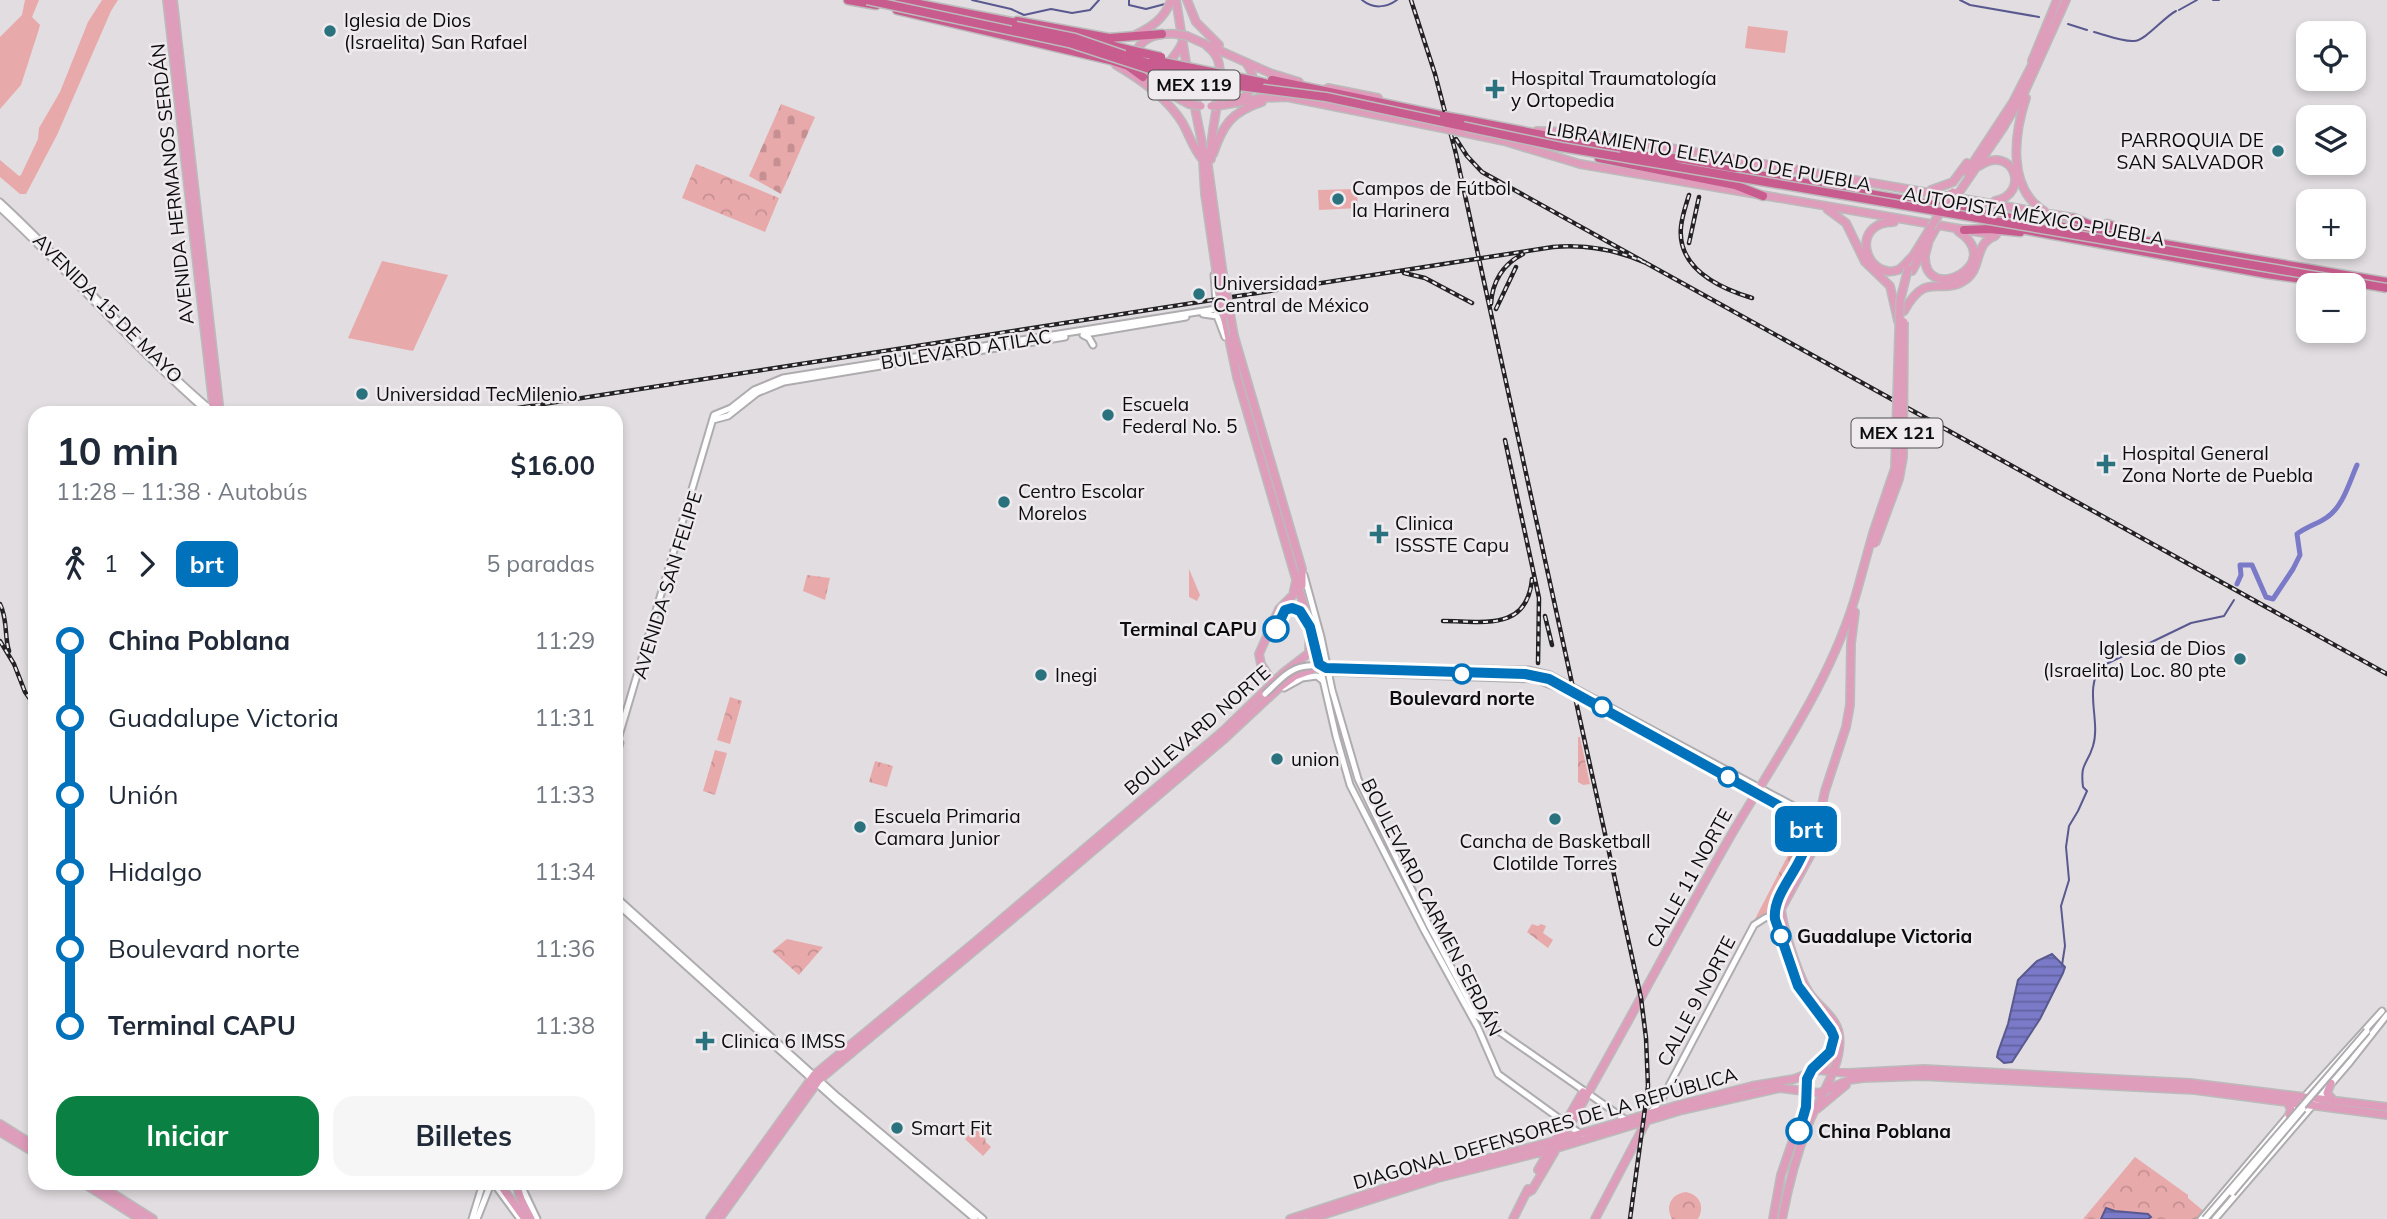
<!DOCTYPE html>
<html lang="es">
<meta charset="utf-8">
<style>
body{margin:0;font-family:Mulish,sans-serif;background:#f6f6f7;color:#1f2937;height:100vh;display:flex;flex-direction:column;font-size:26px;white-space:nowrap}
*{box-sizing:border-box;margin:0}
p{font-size:23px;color:#747a83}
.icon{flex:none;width:38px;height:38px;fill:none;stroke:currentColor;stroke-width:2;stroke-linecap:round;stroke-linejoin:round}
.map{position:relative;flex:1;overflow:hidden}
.details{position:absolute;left:28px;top:406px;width:595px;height:784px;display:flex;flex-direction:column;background:#fff;border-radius:21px;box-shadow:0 4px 10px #0003}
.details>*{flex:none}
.badge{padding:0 14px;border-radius:10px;font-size:24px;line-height:46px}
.tools{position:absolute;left:2296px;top:21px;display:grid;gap:14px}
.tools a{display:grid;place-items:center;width:70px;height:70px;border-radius:14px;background:#fff;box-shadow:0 4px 10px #0003;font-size:35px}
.map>.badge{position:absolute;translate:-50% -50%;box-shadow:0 0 0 4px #fff}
.legs{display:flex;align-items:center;gap:10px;height:77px;padding:0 28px;font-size:23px}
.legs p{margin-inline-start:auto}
.summary{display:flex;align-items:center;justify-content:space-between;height:119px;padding:0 28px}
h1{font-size:38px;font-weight:700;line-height:52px}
.button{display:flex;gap:14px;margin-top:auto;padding:14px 28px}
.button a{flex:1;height:80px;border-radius:21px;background:#0b8043;color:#fff;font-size:28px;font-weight:700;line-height:80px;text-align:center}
.button a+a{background:#f6f6f7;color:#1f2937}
ul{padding:0 28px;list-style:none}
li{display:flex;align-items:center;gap:24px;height:77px;font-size:26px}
li i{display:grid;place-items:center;width:10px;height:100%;margin:0 9px;background:currentColor}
li i::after{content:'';width:18px;height:18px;margin:-9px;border:5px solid;border-radius:50%;background:#fff}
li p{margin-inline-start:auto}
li:first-child i{background:linear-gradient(#0000 50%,currentColor 0)}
li:last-child i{background:linear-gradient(currentColor 50%,#0000 0)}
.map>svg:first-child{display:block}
</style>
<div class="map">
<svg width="2387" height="1219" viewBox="0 0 2387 1219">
<defs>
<pattern id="cemetery-stones" width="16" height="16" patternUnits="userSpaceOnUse" patternTransform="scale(1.75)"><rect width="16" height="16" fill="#e8a9ab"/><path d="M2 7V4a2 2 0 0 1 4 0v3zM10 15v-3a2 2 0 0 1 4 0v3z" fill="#c69092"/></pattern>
<pattern id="park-crowns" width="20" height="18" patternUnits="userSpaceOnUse" patternTransform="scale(1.75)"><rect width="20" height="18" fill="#e8a9ab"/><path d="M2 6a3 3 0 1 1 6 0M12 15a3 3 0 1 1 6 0" fill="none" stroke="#c69092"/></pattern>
<pattern id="water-rules" width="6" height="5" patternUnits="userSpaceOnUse" patternTransform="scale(1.75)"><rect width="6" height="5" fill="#7a7ac8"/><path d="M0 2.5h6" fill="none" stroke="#6262a1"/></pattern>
</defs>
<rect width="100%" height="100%" fill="#e1dde0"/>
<!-- green -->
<path fill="#e8a9ab" d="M 25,0 L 39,0 L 32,17 L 40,25 L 38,32 L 21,85 L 0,109 L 0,37 L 22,15 Z
M 102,0 L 118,0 L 111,11 L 57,135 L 26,194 L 20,194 L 0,177 L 0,160 L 19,176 L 21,175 L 38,139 L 39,128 L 60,92 L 88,22 Z
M 1748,26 L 1788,31 L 1785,53 L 1745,48 Z
M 1357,189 L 1358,208 L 1319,210 L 1318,190 Z
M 382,261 L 448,275 L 413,351 L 348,338 Z
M 1189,569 L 1200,595 L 1197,601 L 1189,597 Z"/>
<!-- cemetery -->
<path fill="url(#cemetery-stones)" d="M 781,104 L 815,117 L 781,194 L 749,176 Z"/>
<!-- park -->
<path fill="url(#park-crowns)" d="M 696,164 L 779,198 L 765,232 L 682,198 Z
M 807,575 L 830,578 L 825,600 L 803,591 Z
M 730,697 L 742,701 L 730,744 L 717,740 Z
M 1578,737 L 1580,737 L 1590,784 L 1583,785 L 1578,782 Z
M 715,750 L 727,753 L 715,795 L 703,791 Z
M 875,761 L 893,766 L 887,787 L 869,782 Z
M 1801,830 L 1803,842 L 1770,912 L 1754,921 Z
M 1532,924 L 1538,926 L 1541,924 L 1546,926 L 1543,933 L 1553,940 L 1548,948 L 1527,932 Z
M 787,939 L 823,947 L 799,975 L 772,951 Z
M 1808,996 C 1834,1026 1842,1028 1830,1069 L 1821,1063 L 1833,1049 L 1834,1033 L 1807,998 Z
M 975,1128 L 986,1139 L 985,1141 L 991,1147 L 983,1156 L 965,1139 Z
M 2135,1157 L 2188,1195 L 2188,1198 L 2206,1213 L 2200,1219 L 2083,1219 Z
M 1686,1192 C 1700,1195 1705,1206 1698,1219 L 1672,1219 C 1665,1206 1671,1194 1686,1192 Z"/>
<!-- water -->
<path fill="url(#water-rules)" stroke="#595990" stroke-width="2" d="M 2052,954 L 2065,967 L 2063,973 L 2040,1019 L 2012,1062 L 2004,1063 L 1997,1057 L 1998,1052 L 2008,1024 L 2018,980 L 2037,961 Z
M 2106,1208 L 2115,1211 L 2148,1214 L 2151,1217 L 2148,1219 L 2101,1219 Z"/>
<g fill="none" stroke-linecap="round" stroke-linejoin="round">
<!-- stream -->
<path stroke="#595990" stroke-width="2" d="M 972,0 L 1011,9 L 1024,15 L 1051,9 L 1072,13 L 1090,10 L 1099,0
M 1129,0 L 1129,5 L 1146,9 L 1165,4
M 1362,0 C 1373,9 1386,8 1397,0
M 1960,0 L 1970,5 L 2039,17
M 2213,0 L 2219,0
M 2179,10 L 2197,0
M 2068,24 L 2087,30
M 2094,32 C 2106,35 2122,42 2134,41 C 2145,41 2164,17 2176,11
M 2062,965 L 2065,946 L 2061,906 L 2069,880 L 2066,847 L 2069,826 L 2078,811 L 2087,791 L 2083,787 C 2080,762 2087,766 2093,746 C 2101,721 2083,687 2102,666 L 2191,623 L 2224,616 L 2234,600"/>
<!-- river -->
<path stroke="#7a7ac8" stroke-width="5" d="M 2237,584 L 2241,575 L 2240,565 L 2252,565 L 2266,597 L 2273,599 L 2293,569 L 2300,555 L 2297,534 C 2306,527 2317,524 2326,518 C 2343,507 2349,483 2357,465"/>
<defs>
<path id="secondary" d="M 0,202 C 74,270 138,349 215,413
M 0,208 C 72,274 135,349 209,413
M 1214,275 L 1217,316 L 1225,337
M 1203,314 L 1217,316
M 1085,334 L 1186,317
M 1083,335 L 1089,338 L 1093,345
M 947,356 L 1065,337
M 713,420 L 728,416 L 757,393 L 784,382 L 899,363
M 1304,575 L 1321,637 L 1332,690 L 1358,779 L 1428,923 L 1477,1016 L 1626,1120
M 1317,654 L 1336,736 L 1350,785 L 1424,930 L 1478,1028 L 1498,1074 L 1582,1135
M 1336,666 L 1528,670 L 1550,675 L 1799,809 L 1810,820 L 1814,834
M 1330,672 L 1536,679 L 1561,689 L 1755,795
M 1284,688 L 1302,678 L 1317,676 L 1322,680
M 616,746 L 714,415 L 731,408 L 754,390 L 783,378 L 1216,309
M 616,756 L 620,743
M 616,897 L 838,1097 L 983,1219
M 616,903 L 835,1100 L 975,1219
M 1652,1111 L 1663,1097 L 1754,925 L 1765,918 L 1781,912
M 520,1183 L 537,1219
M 495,1185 L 520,1219
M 472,1219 L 483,1183
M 477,1219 L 490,1186 L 508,1186 L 514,1183
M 2201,1219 L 2305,1096 L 2382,1011
M 2215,1219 L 2350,1062 L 2387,1015"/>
<path id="primary" d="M 167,0 L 214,413
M 173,0 L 220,413
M 1176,0 L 1187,69 L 1202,143 L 1205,194 L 1216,269
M 1187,0 L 1196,22 L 1219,45
M 1135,35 C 1152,27 1165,18 1171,0
M 1187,36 L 1270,73 L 1299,82
M 1207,46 C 1213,51 1218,56 1219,64 C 1224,90 1209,130 1211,159
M 1135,54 C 1141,37 1159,33 1176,34
M 2032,61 L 2057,0
M 1116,65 C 1140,79 1167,98 1182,122 C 1189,134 1193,149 1203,160
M 1140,72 L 1159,88 L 1189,104
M 1328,88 L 1378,98
M 1170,92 C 1152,71 1175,61 1182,43
M 2026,98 C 2014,134 2007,188 2044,211
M 1238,102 C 1253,92 1258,78 1246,63
M 1217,106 L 1262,98 L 1287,97 L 1447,129
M 1537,131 L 1571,132 L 1694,152 L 2074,218
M 1461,132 L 1504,141 L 1580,164 L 1996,235
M 1206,152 L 1222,268
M 1213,154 C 1223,125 1231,112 1262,102
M 1979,166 C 2014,143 2031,194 1995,201
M 1967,172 L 2013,102 L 2035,59
M 1825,183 L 1849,182
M 1931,190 L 1953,182 L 1967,163
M 1958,194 L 2003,128 L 2025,91 L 2066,0
M 1827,209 L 1846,223 L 1865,262 L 1890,286 L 1898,321
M 1894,222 C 1848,222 1866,281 1898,270 C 1904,267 1908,260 1914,255
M 1929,240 C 1928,245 1926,251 1925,256 C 1924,306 2008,264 1958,231
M 1913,256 L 1931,227
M 1912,271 L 1936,228
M 1904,311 C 1927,269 1940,297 1965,280 C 1983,268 1973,244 1995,236
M 1234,336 L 1302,569 L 1302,585
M 1314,627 L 1320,657
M 1270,678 L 1261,664 L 1259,654 L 1279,609 L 1293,595 L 1296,581
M 1755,795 L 1791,814 L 1802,826 L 1804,845 L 1775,900 L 1772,915 L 1797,989 L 1827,1027 L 1831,1040 L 1828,1051 L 1809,1072 L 1804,1083 L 1803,1111 L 1781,1175 L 1773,1219
M 2331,1083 L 2327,1093 L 2334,1101
M 2287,1102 L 2291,1109 L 2289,1115
M 1817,1109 L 1846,1085
M 0,1124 L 35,1146
M 0,1132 L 35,1153
M 1538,1170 L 1583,1092
M 83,1183 L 140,1219
M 96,1183 L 153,1219
M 499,1183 L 525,1219
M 516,1183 L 521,1200 L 531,1219
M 1527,1193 L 1532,1190 C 1602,1074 1663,954 1730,837 C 1776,758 1832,680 1857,591
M 710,1219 L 814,1075 L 975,942 L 1223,731 L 1283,673 L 1309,653 L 1310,627 L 1237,377 L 1224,315
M 719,1219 L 819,1080 L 1047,890 L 1223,740 L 1279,688 L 1295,676 L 1317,668
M 1290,1219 L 1431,1173 L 1562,1139 L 1675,1106 L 1752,1086 L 1794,1079 L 1818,1070 L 1848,1073 L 1924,1069 L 2190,1083 L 2387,1107
M 1310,1219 L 1438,1178 L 1557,1148 L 1682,1110 L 1780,1088 L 1819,1093 L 1849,1080 L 1863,1078 L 1922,1076 L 2195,1090 L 2387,1115
M 1513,1219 L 1528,1189
M 1595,1219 L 1646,1122
M 1782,1219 C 1788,1187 1796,1156 1808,1125 C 1818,1099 1844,1064 1839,1034 C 1836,1016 1817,1006 1808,991 C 1798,975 1783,928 1781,909 L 1812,852 L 1825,791 L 1846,727 L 1850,705 L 1851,643 L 1855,612"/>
<path id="motorway" d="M 848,0 L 876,5
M 899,0 L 1022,24
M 897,10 L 1110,60 L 1128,66 L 1143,77
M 1017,21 L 1109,38 L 1162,34
M 1089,40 L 1130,50
M 1272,80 L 1444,116
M 1260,82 L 1288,89
M 1461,119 L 1630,152
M 1599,158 L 1735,185 L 1763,196
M 1729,170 L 2387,282
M 2074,218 L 2097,228
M 2107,224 L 2126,231
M 2015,228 L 2267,274 L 2340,284
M 1964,230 L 1990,229 L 2020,232"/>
</defs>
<!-- secondary casing -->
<use href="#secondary" stroke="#afacaf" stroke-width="9"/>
<!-- primary casing -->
<use href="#primary" stroke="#bbb" stroke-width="10"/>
<!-- motorway casing -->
<use href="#motorway" stroke="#bbb" stroke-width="11"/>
<!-- secondary -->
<use href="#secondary" stroke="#fff" stroke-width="5"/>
<!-- primary -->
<use href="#primary" stroke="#de9dbb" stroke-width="7"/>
<!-- motorway -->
<use href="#motorway" stroke="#c85c8e" stroke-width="8"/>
<defs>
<path id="rail" d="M 1411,0 L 1435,74 L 1456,154 L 1641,998 L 1646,1038 L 1648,1086 L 1630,1219
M 1456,139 L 1467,156 L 1482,172 L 2387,674
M 1689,195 C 1686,205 1682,216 1681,227 C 1677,268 1719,288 1752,298
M 1689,243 L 1699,197
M 1404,273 L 1425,278 L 1472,303
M 1491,304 C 1492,282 1503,264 1523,254
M 1496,309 L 1516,267
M 486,413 L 1553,247 C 1586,244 1617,250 1646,263
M 1505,440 L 1539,598 L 1538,663
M 0,604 C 8,620 4,635 9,651
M 1545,616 L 1552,645
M 1443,621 C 1483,621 1527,632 1532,579
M 0,641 L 14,664 L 25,692 L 35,706"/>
</defs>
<!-- rail casing -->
<use href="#rail" stroke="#232123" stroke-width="4.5"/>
<!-- rail -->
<use href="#rail" stroke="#eeeaee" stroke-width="2" stroke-dasharray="5" stroke-linecap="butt"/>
<defs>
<path id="secondary-bridge" d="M 1265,694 C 1295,665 1294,665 1336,666
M 2232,1193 L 2303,1109
M 2205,1219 L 2367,1031"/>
<path id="primary-bridge" d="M 1176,34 L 1187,36
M 1189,104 L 1201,106
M 1211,106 L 1217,106
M 1447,129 L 1461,132
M 1931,227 L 1953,192
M 1222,268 L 1234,336
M 1216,269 L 1224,315
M 1875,544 L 1899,479 L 1903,457 L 1904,322
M 1857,591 L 1873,533 L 1895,468 L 1900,301 L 1908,269"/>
<path id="motorway-bridge" d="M 867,0 L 1069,43 L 1177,78 L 1326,97 L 1561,147 L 2387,288
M 1016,26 L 1075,38 L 1159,67 L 1188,75
M 1130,50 L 1161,57
M 1153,60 L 1260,82
M 1444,116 L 1461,119
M 1624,154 L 1684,159 L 1735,168"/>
</defs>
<!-- secondary-bridge casing -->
<use href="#secondary-bridge" stroke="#afacaf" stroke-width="9" stroke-linecap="butt"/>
<!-- primary-bridge casing -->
<use href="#primary-bridge" stroke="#bbb" stroke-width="10" stroke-linecap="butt"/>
<!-- motorway-bridge casing -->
<use href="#motorway-bridge" stroke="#bbb" stroke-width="11" stroke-linecap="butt"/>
<!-- secondary-bridge -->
<use href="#secondary-bridge" stroke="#fff" stroke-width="5"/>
<!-- primary-bridge -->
<use href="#primary-bridge" stroke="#de9dbb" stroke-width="7"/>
<!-- motorway-bridge -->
<use href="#motorway-bridge" stroke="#c85c8e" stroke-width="8"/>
</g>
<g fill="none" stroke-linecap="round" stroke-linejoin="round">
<defs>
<path id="line-1" d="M 1276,629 L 1285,610 L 1292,608 L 1300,611 L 1310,627 L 1319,664 L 1326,668 L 1525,674 L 1549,679 L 1796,815 C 1830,848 1771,883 1775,919 L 1798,986 L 1831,1030 L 1834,1037 L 1830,1052 L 1812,1069 L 1807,1079 L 1806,1107 L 1799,1131"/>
</defs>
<!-- line-1 casing -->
<use href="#line-1" stroke="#fff" stroke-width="16"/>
<!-- line-1 -->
<use href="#line-1" stroke="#0072bc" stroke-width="10"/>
</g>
<!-- markers -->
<g fill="#2b727f" stroke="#eeeaee" stroke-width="2.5">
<circle cx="330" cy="31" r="7"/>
<path d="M1491.5 78.5h7v7h7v7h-7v7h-7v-7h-7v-7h7z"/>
<circle cx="2278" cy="151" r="7"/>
<circle cx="1338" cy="199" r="7"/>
<circle cx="1199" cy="294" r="7"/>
<circle cx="362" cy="394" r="7"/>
<circle cx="1108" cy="415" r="7"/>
<path d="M2102.5 453.5h7v7h7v7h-7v7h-7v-7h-7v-7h7z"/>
<circle cx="1004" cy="502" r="7"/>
<path d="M1375.5 523.5h7v7h7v7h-7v7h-7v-7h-7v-7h7z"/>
<circle cx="2240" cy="659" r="7"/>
<circle cx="1041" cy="675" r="7"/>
<circle cx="1277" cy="759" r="7"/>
<circle cx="1555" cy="819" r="7"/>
<circle cx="860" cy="827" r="7"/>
<path d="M701.5 1030.5h7v7h7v7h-7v7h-7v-7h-7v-7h7z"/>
<circle cx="897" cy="1128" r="7"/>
</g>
<g fill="#fff" stroke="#0072bc" stroke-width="3.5">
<circle cx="1276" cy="629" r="12"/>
<circle cx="1462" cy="674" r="9"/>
<circle cx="1602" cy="707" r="9"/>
<circle cx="1728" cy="777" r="9"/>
<circle cx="1781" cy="936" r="9"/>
<circle cx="1799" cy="1131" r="12"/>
</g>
<g text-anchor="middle" stroke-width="5" stroke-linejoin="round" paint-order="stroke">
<!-- shield labels -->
<g fill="#eeeaee" stroke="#504f50" stroke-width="2">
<rect x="1148.5" y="70.5" width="91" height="29" rx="5"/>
<rect x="1851.5" y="418.5" width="91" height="29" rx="5"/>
</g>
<g font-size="18" font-weight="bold" fill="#0d0c0d">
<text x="1194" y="91">MEX 119</text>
<text x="1897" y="439">MEX 121</text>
</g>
<!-- poi labels -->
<g font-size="19" fill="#0d0c0d" stroke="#eeeaee" text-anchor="start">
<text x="344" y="27">Iglesia de Dios<tspan x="344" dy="22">(Israelita) San Rafael</tspan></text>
<text x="1511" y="85">Hospital Traumatología<tspan x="1511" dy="22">y Ortopedia</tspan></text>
<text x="2264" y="147" text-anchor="end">PARROQUIA DE<tspan x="2264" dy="22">SAN SALVADOR</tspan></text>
<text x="1352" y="195">Campos de Fútbol<tspan x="1352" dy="22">la Harinera</tspan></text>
<text x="1213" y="290">Universidad<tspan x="1213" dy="22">Central de México</tspan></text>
<text x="376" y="401">Universidad TecMilenio</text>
<text x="1122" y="411">Escuela<tspan x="1122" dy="22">Federal No. 5</tspan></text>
<text x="2122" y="460">Hospital General<tspan x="2122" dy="22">Zona Norte de Puebla</tspan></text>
<text x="1018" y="498">Centro Escolar<tspan x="1018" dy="22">Morelos</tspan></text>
<text x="1395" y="530">Clinica<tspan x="1395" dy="22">ISSSTE Capu</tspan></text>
<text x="2226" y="655" text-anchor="end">Iglesia de Dios<tspan x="2226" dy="22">(Israelita) Loc. 80 pte</tspan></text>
<text x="1055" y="682">Inegi</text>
<text x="1291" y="766">union</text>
<text x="874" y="823">Escuela Primaria<tspan x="874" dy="22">Camara Junior</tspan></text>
<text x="1555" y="848" text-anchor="middle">Cancha de Basketball<tspan x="1555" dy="22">Clotilde Torres</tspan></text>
<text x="721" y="1048">Clinica 6 IMSS</text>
<text x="911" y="1135">Smart Fit</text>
</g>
<!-- street labels -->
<g font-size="19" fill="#0d0c0d" stroke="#eeeaee">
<text transform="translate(1709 156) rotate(10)" y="7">LIBRAMIENTO ELEVADO DE PUEBLA</text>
<text transform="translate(172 184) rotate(-96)" y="7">AVENIDA HERMANOS SERDÁN</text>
<text transform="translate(2034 216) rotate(10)" y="7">AUTOPISTA MÉXICO-PUEBLA</text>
<text transform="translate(108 308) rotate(45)" y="7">AVENIDA 15 DE MAYO</text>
<text transform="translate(966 349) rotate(-9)" y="7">BULEVARD ATILAC</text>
<text transform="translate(667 585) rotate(-73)" y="7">AVENIDA SAN FELIPE</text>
<text transform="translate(1197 730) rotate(-41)" y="7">BOULEVARD NORTE</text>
<text transform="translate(1689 878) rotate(-61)" y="7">CALLE 11 NORTE</text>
<text transform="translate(1432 907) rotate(63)" y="7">BOULEVARD CARMEN SERDÁN</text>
<text transform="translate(1696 1001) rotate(-62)" y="7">CALLE 9 NORTE</text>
<text transform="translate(1545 1128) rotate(-16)" y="7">DIAGONAL DEFENSORES DE LA REPÚBLICA</text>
</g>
<!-- stop labels -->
<g font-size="19" font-weight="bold" fill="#0d0c0d" stroke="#eeeaee" text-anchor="start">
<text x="1257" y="636" text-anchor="end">Terminal CAPU</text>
<text x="1462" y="705" text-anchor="middle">Boulevard norte</text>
<text x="1797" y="943">Guadalupe Victoria</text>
<text x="1818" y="1138">China Poblana</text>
</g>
</g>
</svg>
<div class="tools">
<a><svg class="icon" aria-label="locate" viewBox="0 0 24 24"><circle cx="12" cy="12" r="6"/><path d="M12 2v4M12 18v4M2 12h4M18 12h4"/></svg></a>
<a><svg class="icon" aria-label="layers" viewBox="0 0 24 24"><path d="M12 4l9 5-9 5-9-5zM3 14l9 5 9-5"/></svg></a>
<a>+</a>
<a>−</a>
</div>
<b class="badge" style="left:1806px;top:829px;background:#0072bc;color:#fff">brt</b>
<section class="details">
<div class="summary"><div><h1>10 min</h1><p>11:28 – 11:38 · Autobús</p></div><b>$16.00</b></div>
<div class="legs"><svg class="icon" aria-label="walk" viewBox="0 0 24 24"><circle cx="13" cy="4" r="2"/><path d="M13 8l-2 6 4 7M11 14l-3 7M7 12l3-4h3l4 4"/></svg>1<svg class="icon" aria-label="forward" viewBox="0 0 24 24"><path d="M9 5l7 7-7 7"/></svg><b class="badge" style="background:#0072bc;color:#fff">brt</b><p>5 paradas</p></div>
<ul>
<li><i style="color:#0072bc"></i><b>China Poblana</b><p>11:29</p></li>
<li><i style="color:#0072bc"></i><span>Guadalupe Victoria</span><p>11:31</p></li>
<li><i style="color:#0072bc"></i><span>Unión</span><p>11:33</p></li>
<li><i style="color:#0072bc"></i><span>Hidalgo</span><p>11:34</p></li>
<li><i style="color:#0072bc"></i><span>Boulevard norte</span><p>11:36</p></li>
<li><i style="color:#0072bc"></i><b>Terminal CAPU</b><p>11:38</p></li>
</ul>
<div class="button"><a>Iniciar</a><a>Billetes</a></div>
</section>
</div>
